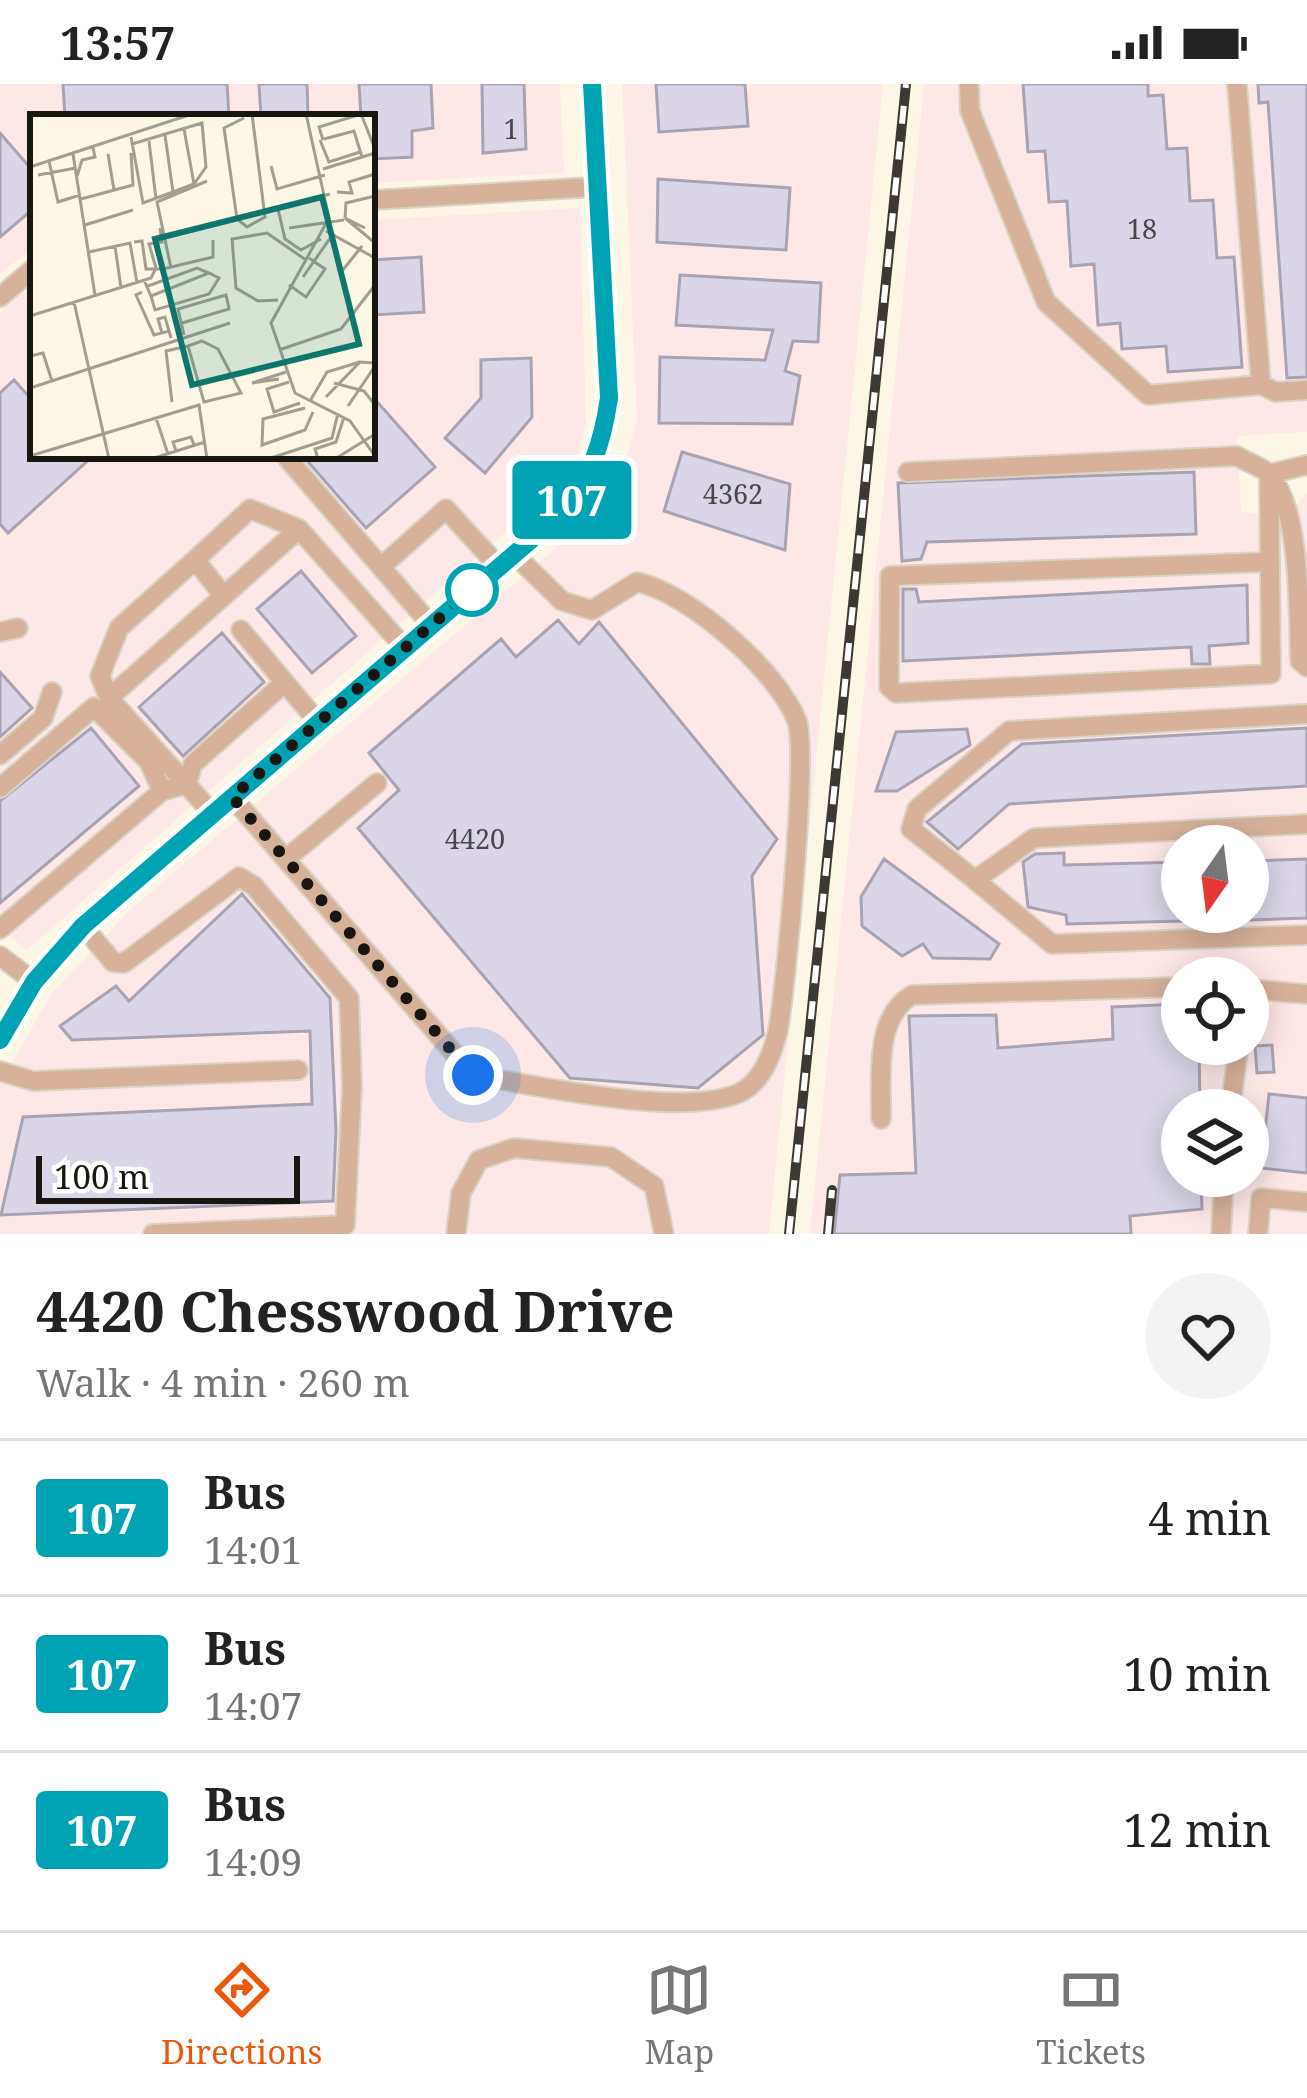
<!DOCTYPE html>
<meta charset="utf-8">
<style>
body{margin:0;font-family:"Noto Serif",serif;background:#f2f2f2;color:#222;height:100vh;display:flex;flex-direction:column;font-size:45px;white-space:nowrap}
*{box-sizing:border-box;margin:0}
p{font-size:39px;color:#767676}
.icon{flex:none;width:66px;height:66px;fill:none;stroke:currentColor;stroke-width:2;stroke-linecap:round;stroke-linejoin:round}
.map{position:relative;height:1150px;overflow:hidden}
.panel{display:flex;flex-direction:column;background:#fff;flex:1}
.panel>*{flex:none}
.badge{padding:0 24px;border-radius:9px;font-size:42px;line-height:78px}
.needle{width:78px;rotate:194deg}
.fabs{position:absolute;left:1161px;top:741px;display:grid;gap:24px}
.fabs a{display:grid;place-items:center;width:108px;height:108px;border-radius:50%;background:#fff;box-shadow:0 6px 30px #0003;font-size:60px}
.scale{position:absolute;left:36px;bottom:30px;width:264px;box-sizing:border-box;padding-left:12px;border:6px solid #181610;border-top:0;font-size:33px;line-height:42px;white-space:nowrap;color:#181610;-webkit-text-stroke:9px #fff;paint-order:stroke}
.you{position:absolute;width:60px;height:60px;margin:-30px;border:9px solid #fff;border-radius:50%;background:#1a73e8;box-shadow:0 0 0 18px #1a73e833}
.map>.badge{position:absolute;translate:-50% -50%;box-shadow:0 0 0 6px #fff}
.round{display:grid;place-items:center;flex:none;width:126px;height:126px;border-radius:63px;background:#f2f2f2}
.headline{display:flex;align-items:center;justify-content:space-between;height:204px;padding:0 36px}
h1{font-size:57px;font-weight:700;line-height:90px}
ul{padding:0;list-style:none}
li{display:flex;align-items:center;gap:36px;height:156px;padding:0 36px;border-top:3px solid #e0e0e0}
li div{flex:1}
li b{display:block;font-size:45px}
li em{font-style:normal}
li .badge{min-width:132px;font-weight:700;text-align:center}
.status{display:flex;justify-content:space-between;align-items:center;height:84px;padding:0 60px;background:#fff;direction:ltr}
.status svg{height:33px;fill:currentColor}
.tabs{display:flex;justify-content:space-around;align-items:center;height:168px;border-top:3px solid #e0e0e0;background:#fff;font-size:33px;color:#767676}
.tabs a{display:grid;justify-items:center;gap:6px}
.tabs .current{color:#ea580c}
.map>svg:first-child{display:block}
</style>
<div class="status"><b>13:57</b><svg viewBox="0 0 49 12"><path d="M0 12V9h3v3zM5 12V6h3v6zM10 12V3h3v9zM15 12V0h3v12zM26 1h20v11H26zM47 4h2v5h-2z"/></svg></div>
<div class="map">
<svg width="1307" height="1150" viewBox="0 0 1307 1150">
<rect width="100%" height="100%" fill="#fcf7e5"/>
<!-- industrial -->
<path fill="#fde7e7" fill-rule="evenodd" d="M 0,0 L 560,0 L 564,89 L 372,99 L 372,33 L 33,33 L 33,164 L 0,190 Z
M 622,0 L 883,0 L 769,1150 L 0,1150 L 0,999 L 51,911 L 129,827 L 589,436 L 619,402 L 637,335 Z
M 924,0 L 1307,0 L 1307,348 L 1237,352 L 1241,428 L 1287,434 L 1307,409 L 1307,1150 L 810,1150 ZM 1182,762 L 1248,762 L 1248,828 L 1182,828 ZM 1182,894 L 1248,894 L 1248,960 L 1182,960 ZM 1182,1026 L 1248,1026 L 1248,1092 L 1182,1092 Z
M 580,124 L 586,340 L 574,388 L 27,866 L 0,845 L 0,229 L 33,200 L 33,372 L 372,372 L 372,136 Z"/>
<!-- building -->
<path fill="#dad6e7" stroke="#a7a3b3" stroke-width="3" d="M 63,0 L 227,0 L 229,33 L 65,33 Z
M 259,0 L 307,0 L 308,33 L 261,33 Z
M 359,0 L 431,0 L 433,44 L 412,47 L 412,73 L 372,75 L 372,33 L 361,33 Z
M 482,0 L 524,0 L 526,65 L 483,69 Z
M 656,0 L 745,0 L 748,42 L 659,48 Z
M 1023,0 L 1148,0 L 1148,12 L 1163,11 L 1167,65 L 1187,64 L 1190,117 L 1213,116 L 1217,174 L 1234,173 L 1242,283 L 1168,288 L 1166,262 L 1122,265 L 1120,239 L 1098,241 L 1094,180 L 1071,182 L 1067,117 L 1049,118 L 1045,67 L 1028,68 Z
M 1258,0 L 1307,0 L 1307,293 L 1287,294 L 1268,18 L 1259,19 Z
M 0,49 L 33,87 L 33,125 L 0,153 Z
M 658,95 L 790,104 L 786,166 L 657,158 Z
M 421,173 L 424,228 L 372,231 L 372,176 Z
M 680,191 L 821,199 L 818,258 L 793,257 L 785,287 L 800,292 L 792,340 L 659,339 L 660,273 L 765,276 L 773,246 L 676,241 Z
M 531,274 L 532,333 L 485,389 L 445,354 L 481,314 L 481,276 Z
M 14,296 L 33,317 L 33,372 L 93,372 L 8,449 L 0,440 L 0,309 Z
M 372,312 L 435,383 L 366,444 L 303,372 L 372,372 Z
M 682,368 L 790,400 L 785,466 L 664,427 Z
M 1194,388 L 1196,450 L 927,458 L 921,475 L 902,477 L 898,399 Z
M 301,487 L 356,552 L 312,589 L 257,525 Z
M 1247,501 L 1248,559 L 1209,562 L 1210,580 L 1192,580 L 1191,563 L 903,577 L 903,505 L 916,505 L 919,518 Z
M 558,536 L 579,560 L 599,538 L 777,755 L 752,792 L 763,951 L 698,1004 L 570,994 L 358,744 L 399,706 L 369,669 L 501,555 L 516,573 Z
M 222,549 L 264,598 L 183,672 L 139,623 Z
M 0,588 L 32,624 L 0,653 Z
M 91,644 L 139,702 L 0,819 L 0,717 Z
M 1307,644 L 1307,702 L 1009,720 L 958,765 L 927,738 L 1022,660 Z
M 967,645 L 970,661 L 897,707 L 876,707 L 896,648 Z
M 1064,769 L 1064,781 L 1182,778 L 1182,837 L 1067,840 L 1066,831 L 1028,823 L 1023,778 L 1035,770 Z
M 884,775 L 999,860 L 990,875 L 933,874 L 923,860 L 902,872 L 862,842 L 861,813 Z
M 1307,775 L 1307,834 L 1248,836 L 1248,777 Z
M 242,810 L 330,914 L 336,1047 L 333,1117 L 1,1131 L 23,1033 L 312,1020 L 310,947 L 72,956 L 60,942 L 116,902 L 129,917 Z
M 1182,920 L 1182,960 L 1199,960 L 1200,1026 L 1182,1026 L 1182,1092 L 1201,1092 L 1202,1125 L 1130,1132 L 1131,1150 L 834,1150 L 840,1091 L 916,1089 L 909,932 L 996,931 L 998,964 L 1113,955 L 1112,923 Z
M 1272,961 L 1274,988 L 1257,989 L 1255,962 Z
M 1269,1010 L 1307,1014 L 1307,1089 L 1261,1084 Z"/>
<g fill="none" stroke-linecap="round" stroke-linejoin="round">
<defs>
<path id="minor" d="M 969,0 L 970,27 L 1046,218 L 1148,311 L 1261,301 L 1237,0
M 372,116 L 595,103
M 0,213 L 33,185
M 1261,301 L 1276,308 L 1307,306
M 288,375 L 431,541
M 908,388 L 1237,372 C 1246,378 1263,383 1270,391 C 1302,429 1298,529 1300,577 L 1307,583
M 1269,390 L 1307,381
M 195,476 L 250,425 L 299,445
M 1267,478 L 890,492 L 889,603 L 896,609 L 1271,590 L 1269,390
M 381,483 L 446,425 L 499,483
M 241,546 L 318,638
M 0,548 L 18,544
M 109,614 L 100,592 L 119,544 L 195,476 L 224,512
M 0,671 L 43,634 L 52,608
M 0,704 L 94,623 L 149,678 L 162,707
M 232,713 L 473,991 C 533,1001 691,1036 743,1007 C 763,995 773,968 778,946 C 786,903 808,669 797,637 C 777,586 689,509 637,498 L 592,526 L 562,517 L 514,470
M 213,730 L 109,614 L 299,445 L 405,564
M 1307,740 L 1034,754 L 975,796 L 1052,860 L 1307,851
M 286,775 L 377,699
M 975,796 L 911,745 L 917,725 L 1009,647 L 1307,630
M 83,842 L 113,878 L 124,879 L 239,793 L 254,802 L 349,914 L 352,1003 L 345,1141 L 153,1150
M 0,845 L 162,707 L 187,700 L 193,680 L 284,599
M 0,872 L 34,898
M 1248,905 L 1307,910
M 0,956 L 34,898 L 83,842 L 561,429 C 591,391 602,362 609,314 L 592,0
M 0,987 L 33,997 L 298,986
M 1230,1026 L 1239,960
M 881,1035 C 882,995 873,934 912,911 L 1182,903
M 456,1150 L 461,1109 L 479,1076 L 514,1064 L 611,1073 L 654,1102 L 664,1150
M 1221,1150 L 1224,1092
M 1258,1150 L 1261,1114 L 1307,1118"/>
</defs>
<!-- minor casing -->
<use href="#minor" stroke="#d8d3c3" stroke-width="22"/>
<!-- minor -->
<use href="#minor" stroke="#d7b19a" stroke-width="18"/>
<defs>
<path id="rail" d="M 789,1150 L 906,0
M 828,1150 L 832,1106"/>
</defs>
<!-- rail casing -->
<use href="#rail" stroke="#3b3931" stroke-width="10"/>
<!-- rail -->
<use href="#rail" stroke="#fff" stroke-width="6" stroke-dasharray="18" stroke-linecap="butt"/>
</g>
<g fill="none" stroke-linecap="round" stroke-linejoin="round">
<defs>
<path id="line" d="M 0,956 L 34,898 L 83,842 L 562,429 C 591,391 602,362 609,314 L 592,0"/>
</defs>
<!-- line casing -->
<use href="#line" stroke="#fff" stroke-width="27"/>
<!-- line -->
<use href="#line" stroke="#00a3b4" stroke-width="18"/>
<!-- walk -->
<path stroke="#181610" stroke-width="12" stroke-dasharray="0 21.6" d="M 472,506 L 232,713 L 473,991"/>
</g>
<!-- markers -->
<circle fill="#fff" stroke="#00a3b4" stroke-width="6" cx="472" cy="506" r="24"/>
<g text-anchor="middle" stroke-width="10" stroke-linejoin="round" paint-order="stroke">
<!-- number labels -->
<g font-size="27" fill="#484646">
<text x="511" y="55">1</text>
<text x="1142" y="155">18</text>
<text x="733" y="420">4362</text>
<text x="475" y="765">4420</text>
</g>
</g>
<!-- overview -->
<g transform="translate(30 30)">
<rect width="345" height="345" fill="#fcf7e5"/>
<path fill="none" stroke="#a19d90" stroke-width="3" d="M 276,0 L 299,104 L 241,209 L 265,279 L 320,307 L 345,342M 214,4 L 194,14 L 207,105 L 217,113 L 235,103 L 222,0M 101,23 L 113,89 L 143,78 L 135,21M 294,25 L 324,17 L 332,43M 290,26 L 299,48 L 330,38M 293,26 L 289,13 L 331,0 L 345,35M 119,27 L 126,85M 102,30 L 172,9 L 176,53 L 164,70M 43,40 L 65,181M 78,40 L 84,76M 19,47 L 28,88 L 50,81M 241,52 L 247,75 L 295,61M 0,53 L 162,0M 293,55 L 345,39M 8,61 L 46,54M 47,62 L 52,46 L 65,43 L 63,34M 143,78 L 164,70 L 154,15M 307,78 L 322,79 L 319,68 L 345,60M 51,85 L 103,71 L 101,39M 315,104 L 316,89 L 345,82M 55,111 L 103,96M 259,114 L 314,106M 335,114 L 315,104 L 345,129M 296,117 L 345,144M 291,125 L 271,136 L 255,125 L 248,95 L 300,80M 104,128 L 112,127 L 116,155 L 133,155 L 183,143 L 183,126M 85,132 L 91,174M 59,138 L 100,129 L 107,169M 126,154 L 119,130 L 132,128 L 130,114M 141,154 L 127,88 L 177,67M 309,161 L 332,132M 273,163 L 303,120M 114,166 L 121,182 L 179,159 L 167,154 L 118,172M 259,171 L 276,183 L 295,155 L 279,144M 112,178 L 106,181 L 124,221 L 139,217 L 141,224M 121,182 L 125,196 L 179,180 L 189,164 L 179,159M 248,186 L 228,187 L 206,174 L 202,125 L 237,119 L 276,146M 44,188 L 79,345M 0,202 L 121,164 L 126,154M 152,209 L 199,195 L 196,181 L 148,195 L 154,221M 132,219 L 128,205 L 135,203 L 139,217M 172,227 L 188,235 L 211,279 L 174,288 L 158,232 ZM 249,236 L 311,215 L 345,171M 0,242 L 13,239 L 22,267M 249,265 L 222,269 L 256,258M 259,268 L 237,275 L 244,298 L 270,289M 304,269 L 334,277 L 345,291M 0,274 L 200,209M 296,283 L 330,248 L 345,249M 280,287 L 297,258 L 330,248M 142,288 L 136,237 L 158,232M 318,292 L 345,252M 275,294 L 233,305 L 232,331 L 275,316 L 283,298M 126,304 L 138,340M 146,337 L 143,328 L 161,323 L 164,331M 0,342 L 169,291 L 177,345M 121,345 L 175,328M 238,345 L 302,324 L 308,299M 288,345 L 285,335 L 306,328 L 314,303M 305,345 L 345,320"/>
<path fill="#0f766e" fill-opacity="0.15" stroke="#0f766e" stroke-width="6" d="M 292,83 L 329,230 L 162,271 L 125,125 Z"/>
<rect width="345" height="345" fill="none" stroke="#181610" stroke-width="6"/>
</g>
</svg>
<div class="fabs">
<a><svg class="needle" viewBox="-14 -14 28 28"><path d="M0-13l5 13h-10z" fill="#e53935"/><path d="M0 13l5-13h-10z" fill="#767676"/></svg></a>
<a><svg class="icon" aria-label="locate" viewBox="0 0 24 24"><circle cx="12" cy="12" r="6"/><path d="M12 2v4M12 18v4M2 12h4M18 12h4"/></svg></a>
<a><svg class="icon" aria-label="layers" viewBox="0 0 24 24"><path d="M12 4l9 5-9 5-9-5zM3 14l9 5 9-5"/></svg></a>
</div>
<div class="scale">100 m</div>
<div class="you" style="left:473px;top:991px"></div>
<b class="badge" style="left:572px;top:416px;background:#00a3b4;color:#fff">107</b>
</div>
<section class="panel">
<div class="headline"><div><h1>4420 Chesswood Drive</h1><p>Walk · 4 min · 260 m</p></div><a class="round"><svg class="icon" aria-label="heart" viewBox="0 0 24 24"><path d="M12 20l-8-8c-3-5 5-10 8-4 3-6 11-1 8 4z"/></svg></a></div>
<ul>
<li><span class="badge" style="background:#00a3b4;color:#fff">107</span><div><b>Bus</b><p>14:01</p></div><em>4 min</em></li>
<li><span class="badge" style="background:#00a3b4;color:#fff">107</span><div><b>Bus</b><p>14:07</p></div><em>10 min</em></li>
<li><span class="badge" style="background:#00a3b4;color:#fff">107</span><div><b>Bus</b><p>14:09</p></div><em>12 min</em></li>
</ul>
</section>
<nav class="tabs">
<a class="current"><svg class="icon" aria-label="directions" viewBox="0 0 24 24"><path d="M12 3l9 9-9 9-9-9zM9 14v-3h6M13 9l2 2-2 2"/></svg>Directions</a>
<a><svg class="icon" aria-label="map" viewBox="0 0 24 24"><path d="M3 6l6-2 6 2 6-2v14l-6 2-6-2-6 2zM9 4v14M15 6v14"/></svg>Map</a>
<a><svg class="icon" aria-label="tickets" viewBox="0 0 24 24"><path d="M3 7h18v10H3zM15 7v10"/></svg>Tickets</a>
</nav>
